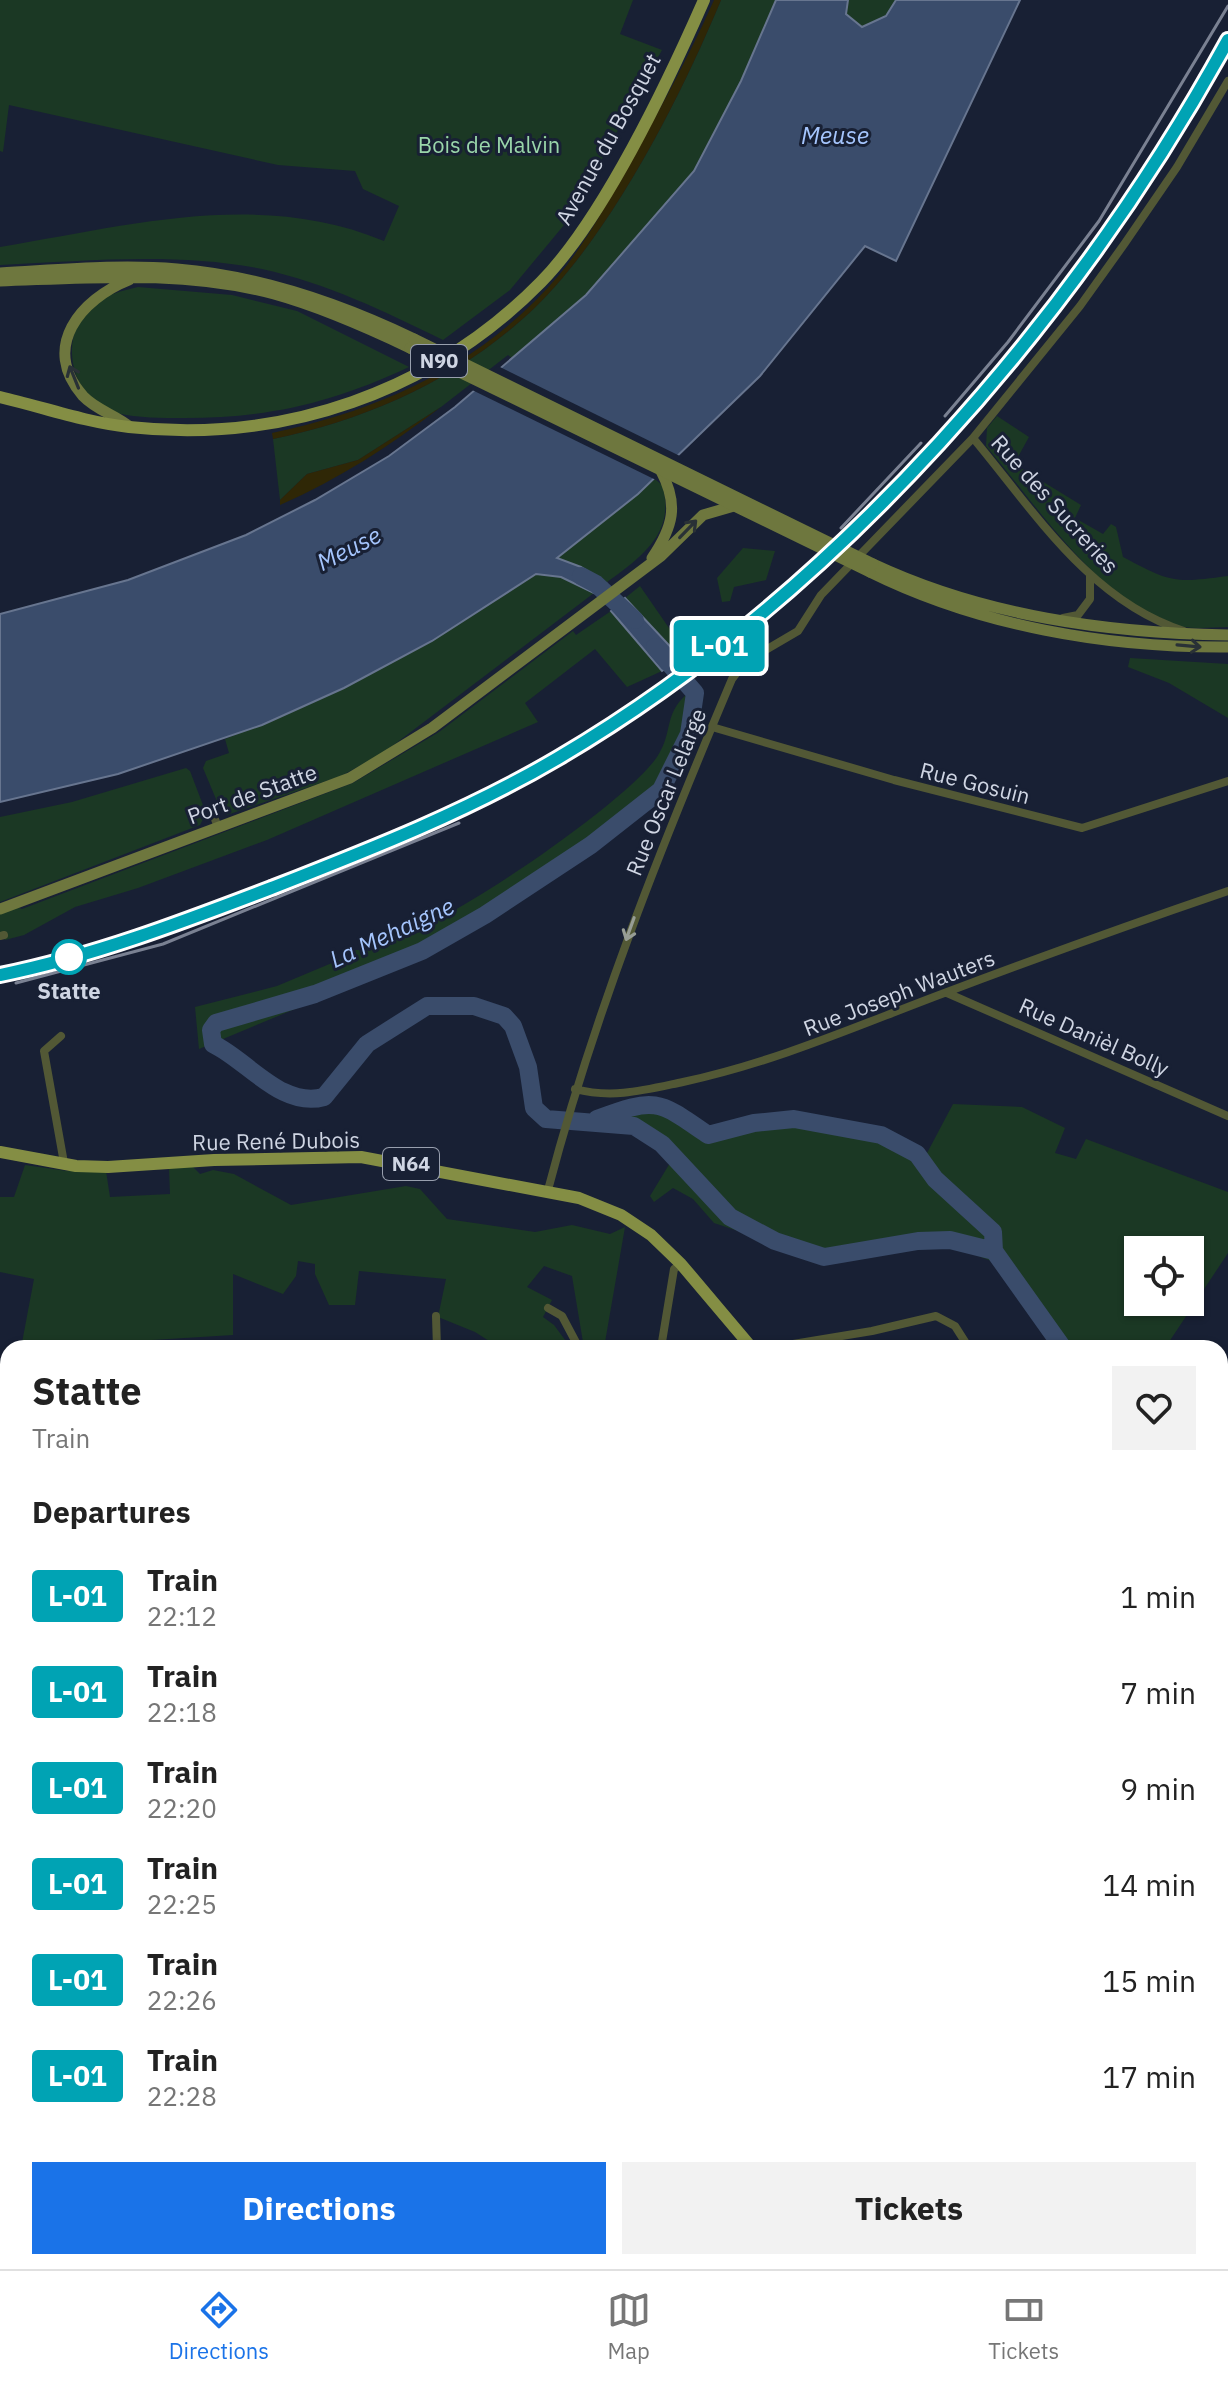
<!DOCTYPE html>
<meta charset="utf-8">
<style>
body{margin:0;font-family:"IBM Plex Sans",sans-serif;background:#f2f2f2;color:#222;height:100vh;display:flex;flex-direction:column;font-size:30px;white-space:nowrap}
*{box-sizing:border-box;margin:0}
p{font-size:26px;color:#767676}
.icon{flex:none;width:44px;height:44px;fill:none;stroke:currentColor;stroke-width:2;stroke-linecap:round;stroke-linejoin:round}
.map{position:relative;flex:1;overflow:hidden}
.panel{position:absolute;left:0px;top:1340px;width:1228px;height:930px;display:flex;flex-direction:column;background:#fff;border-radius:24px 24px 0 0;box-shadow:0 2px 6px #0004}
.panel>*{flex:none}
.badge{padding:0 16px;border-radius:6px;font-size:28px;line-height:52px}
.controls{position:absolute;left:1124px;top:1236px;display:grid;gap:16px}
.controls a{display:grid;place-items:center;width:80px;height:80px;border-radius:0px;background:#fff;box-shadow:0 2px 6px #0004;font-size:40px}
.map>.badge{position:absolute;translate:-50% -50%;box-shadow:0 0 0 4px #fff}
h2{padding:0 32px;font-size:30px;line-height:72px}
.round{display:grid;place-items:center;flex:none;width:84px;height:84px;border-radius:0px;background:#f2f2f2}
.head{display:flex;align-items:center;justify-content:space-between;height:136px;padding:0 32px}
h1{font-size:38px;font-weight:700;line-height:60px}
.cta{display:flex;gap:16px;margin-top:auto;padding:16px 32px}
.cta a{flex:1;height:92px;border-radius:0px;background:#1a73e8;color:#fff;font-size:32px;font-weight:700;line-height:92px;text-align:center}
.cta a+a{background:#f2f2f2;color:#222}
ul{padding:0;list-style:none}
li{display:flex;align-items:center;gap:24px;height:96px;padding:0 32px}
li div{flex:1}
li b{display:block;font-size:30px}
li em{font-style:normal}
li .badge{min-width:88px;font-weight:700;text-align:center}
.dock{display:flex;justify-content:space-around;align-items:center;height:112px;border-top:2px solid #e0e0e0;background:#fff;font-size:22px;color:#767676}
.dock a{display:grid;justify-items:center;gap:4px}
.dock .active{color:#1a73e8}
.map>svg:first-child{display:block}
</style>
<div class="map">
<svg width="1228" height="2269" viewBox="0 0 1228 2269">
<rect width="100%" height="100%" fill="#182034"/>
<!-- green -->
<path fill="#1b3824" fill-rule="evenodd" d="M 0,0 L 633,0 L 620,34 L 662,50 L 569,219 L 510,290 L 443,340 C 384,311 326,283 262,269 C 177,252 86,261 0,265 L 0,247 C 127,226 260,189 384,241 L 399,206 L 363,189 L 355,171 L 278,165 L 9,105 L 3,152 L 0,151 Z
M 721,0 L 776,0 L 741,81 L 694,171 L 586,295 L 513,359 L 508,355 L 441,407 L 358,460 L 307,474 L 280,500 L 273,439 C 366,420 456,380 527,315 C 608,241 679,101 721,0 Z
M 848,0 L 896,0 L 886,16 L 862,27 L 845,14 Z
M 138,287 L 232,295 L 297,311 L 409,367 C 332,403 269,418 184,418 C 162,418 138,418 117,413 C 70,401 56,335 93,305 C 106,294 122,291 138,287 Z
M 997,416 L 1029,437 L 1014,464 L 1081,505 L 1075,518 L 1103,534 L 1111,524 L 1116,527 L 1123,557 C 1172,583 1174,583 1228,576 L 1228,627 C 1214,627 1198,629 1184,627 C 1108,614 1035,503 986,446 L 987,428 Z
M 655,479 L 662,485 C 677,533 640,558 606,583 L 581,567 L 556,559 Z
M 743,548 L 775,551 L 766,580 L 734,587 L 730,601 L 722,602 L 717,578 Z
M 536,574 L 561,576 L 594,593 L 383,753 L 341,776 L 227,815 L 221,811 L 203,768 L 206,761 L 229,753 L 225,739 C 336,696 439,641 536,574 Z
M 640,586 L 678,641 L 694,647 L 681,658 L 625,598 Z
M 611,611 L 662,671 L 627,687 L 595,649 L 525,703 L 538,722 L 267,840 L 138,888 L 75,907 L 24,935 L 5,940 L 4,935 L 0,936 L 0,908 L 10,905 L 22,909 L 353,783 L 439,732 L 573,631 L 576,635 Z
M 1130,658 L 1228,664 L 1228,718 L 1169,683 L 1128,667 Z
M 693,689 L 689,734 L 665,788 L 593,848 L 470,929 L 422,956 L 199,1049 L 195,1007 L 277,986 L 351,955 L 355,950 C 409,955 626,804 657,757 C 675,730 661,713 693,689 Z
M 186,768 L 190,771 L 206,813 L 200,825 L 0,902 L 0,817 L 72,802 Z
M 661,1104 L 708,1135 L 718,1127 L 792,1114 L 888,1134 L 926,1155 L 953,1104 L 1022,1107 L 1065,1128 L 1055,1153 L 1076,1159 L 1086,1139 L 1228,1192 L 1228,1253 L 1165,1348 L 1053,1348 L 991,1261 L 950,1245 L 912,1248 L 863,1259 L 830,1262 L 714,1223 L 693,1199 L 673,1188 L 654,1202 L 650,1196 L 673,1158 C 648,1128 630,1125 592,1121 L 634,1105 ZM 1138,1250 L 1190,1250 L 1190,1302 L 1138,1302 Z
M 25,1165 L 67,1171 L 106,1171 L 110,1197 L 170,1194 L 169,1168 L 192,1166 L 200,1174 L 213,1170 L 234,1174 L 291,1205 L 406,1186 L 420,1189 L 447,1219 L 535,1232 L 572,1225 L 610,1234 L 625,1227 L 604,1348 L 584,1348 L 572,1276 L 544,1266 L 527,1287 L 552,1300 L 543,1317 L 554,1325 L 571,1348 L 500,1348 L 475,1332 L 438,1317 L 446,1279 L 359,1271 L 355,1305 L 329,1305 L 315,1274 L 315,1264 L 298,1261 L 296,1276 L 283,1294 L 233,1274 L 233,1335 L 104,1343 L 103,1348 L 21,1348 L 34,1279 L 0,1272 L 0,1197 L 14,1197 Z
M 1220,1493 L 1228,1495 L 1228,1545 L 1220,1547 Z
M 0,1517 L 8,1521 L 8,1738 L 0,1731 Z
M 1220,2098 L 1228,2107 L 1228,2206 L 1220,2213 Z
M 241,2262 L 311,2262 L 309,2269 L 239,2269 Z
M 975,2262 L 1106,2262 L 1104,2269 L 975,2269 Z"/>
<!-- sand -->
<path fill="#2f2706" d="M 714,0 L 721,0 C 679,101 608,241 527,315 C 456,380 366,420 273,439 L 272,433 C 384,409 483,364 559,275 C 589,239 610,197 633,157 C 662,106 690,54 714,0 Z
M 441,407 C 390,446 339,479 280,505 L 280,500 L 307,474 L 358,460 Z"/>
<!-- water -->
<path fill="#3a4c6b" stroke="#67758f" stroke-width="2" d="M 776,0 L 848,0 L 846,14 L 862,27 L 886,16 L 896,0 L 1020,0 L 896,261 L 865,246 L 760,376 L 638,494 L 557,558 L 581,567 L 606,583 L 594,593 L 561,577 L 536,574 L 432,641 L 344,688 L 262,725 L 118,774 L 0,802 L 0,614 L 128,580 L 246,535 L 315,500 L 389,456 L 455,407 L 586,295 L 694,171 L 741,81 Z
M 625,598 L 681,658 L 662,671 L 611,611 Z"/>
<!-- pier -->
<path fill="#182034" d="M 498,366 L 684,458 L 658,481 L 470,389 Z"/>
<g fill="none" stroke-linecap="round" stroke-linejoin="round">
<!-- river -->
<path stroke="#3a4c6b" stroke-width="18" d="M 581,576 L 596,584 L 635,620
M 655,647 L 695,693 L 689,734 L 661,790 L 591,845 L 485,915 L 422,951 L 315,994 L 216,1023 L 211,1030 L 213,1044 C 247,1060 282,1109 324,1097 L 367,1044 L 427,1006 L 474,1006 L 504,1016 L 513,1026 L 528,1067 L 534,1108 L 546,1119 L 634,1126 L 662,1144 L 730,1217 L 775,1241 L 824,1257 L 918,1241 L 950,1240 L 994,1251 L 1063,1348
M 597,1119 C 656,1097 658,1100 708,1135 L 754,1123 L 794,1119 L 881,1135 L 917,1154 L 935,1179 L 993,1232 L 994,1251
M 1220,1663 L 1228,1675"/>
<!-- street -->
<path stroke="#525835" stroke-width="8" d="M 973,438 C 1034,511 1090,601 1184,631
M 1063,618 L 1078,615 L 1090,599 L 1090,576
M 712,727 L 894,780 L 1082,828 L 1228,781
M 211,809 L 218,827
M 0,936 L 4,935
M 947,993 L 1228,1116
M 61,1036 L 44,1051 L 64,1163
M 575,1089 C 613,1099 645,1090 683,1082 C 779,1061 856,1026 947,992 C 1040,957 1134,923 1228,891
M 548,1190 C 594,1014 661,847 732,679 L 745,662 L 798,631 L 821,595 L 973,438 L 1080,306 L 1125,243 L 1177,167 L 1228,81
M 548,1308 L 562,1316 L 579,1348
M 436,1316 L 437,1348
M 661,1348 L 674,1269 L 681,1264
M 769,1348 L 872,1331 L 936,1316 L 955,1326 L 969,1348
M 0,1412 L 8,1413
M 1220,1435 L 1228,1423
M 0,1876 L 8,1884
M 0,2092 L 8,2089
M 0,2179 L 8,2186
M 87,2262 L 94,2269
M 552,2262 L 564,2269
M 190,2269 L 193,2262
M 338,2269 L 341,2262
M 448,2269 L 451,2262"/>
<!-- secondary -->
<path stroke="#6e773e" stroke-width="11" d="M 0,273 C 58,270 118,264 177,269 C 261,276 339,303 414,339
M 129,280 C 81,299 40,347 83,396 C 96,410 116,415 130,427
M 0,281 C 91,278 184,270 274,294 C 321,307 366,327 410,348
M 652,558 C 673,527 679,505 661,471
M 873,564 C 984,616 1107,633 1228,635
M 870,572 C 979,626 1107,648 1228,647
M 0,909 L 350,778 L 432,728 L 661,556 L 703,515 L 734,506
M 1220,1558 L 1228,1555
M 754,2269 L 756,2262"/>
<!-- primary -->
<path stroke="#848e44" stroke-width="12" d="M 0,397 C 43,407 84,422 129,427 C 283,444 433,392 541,282 C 603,219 668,82 704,0
M 0,1152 L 76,1166 L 108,1167 L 214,1160 L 361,1157 L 579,1198 L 621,1215 L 651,1235 L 681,1264 L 752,1348
M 1220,1897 L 1228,1907"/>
<!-- rail -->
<path stroke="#7a8192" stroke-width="3" d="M 945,416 L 1008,342 L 1099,221 L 1228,6
M 841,528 L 921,443
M 0,975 C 91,957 180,923 267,890 C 366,852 466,812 558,758 C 840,591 1070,324 1228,40
M 16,983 L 163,944 L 459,823"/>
<!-- secondary-bridge -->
<path stroke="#6e773e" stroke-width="11" d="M 414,339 L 873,564
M 410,348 L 870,572"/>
</g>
<!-- one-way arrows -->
<defs><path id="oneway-shaft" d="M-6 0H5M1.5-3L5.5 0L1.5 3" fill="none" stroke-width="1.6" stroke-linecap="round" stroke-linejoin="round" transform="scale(2)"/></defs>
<g stroke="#293136">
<use href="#oneway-shaft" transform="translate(74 377) rotate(-112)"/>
<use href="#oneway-shaft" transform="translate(688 529) rotate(-46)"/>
<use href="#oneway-shaft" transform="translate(1189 646) rotate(5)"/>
</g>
<use stroke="#979d95" href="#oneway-shaft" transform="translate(630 929) rotate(110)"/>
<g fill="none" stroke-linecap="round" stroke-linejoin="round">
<defs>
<path id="line" d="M 0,975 C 94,956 185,921 274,887 C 371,849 468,811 558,758 C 835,595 1074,321 1228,40"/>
</defs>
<!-- line casing -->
<use href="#line" stroke="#fff" stroke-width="18"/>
<!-- line -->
<use href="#line" stroke="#00a3b4" stroke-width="12"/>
</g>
<!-- markers -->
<circle fill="#fff" stroke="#00a3b4" stroke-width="4" cx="69" cy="957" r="16"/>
<g text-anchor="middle" stroke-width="6" stroke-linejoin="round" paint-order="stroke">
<!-- shield labels -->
<g fill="#182034" stroke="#989fae" stroke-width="2">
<rect x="411" y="345" width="56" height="32" rx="6"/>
<rect x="383" y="1148" width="56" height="32" rx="6"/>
</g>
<g font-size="20" font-weight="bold" fill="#cfd5e3">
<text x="439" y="368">N90</text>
<text x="411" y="1171">N64</text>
</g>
<!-- street labels -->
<g font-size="22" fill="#cfd5e3" stroke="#182034">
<text transform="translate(608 139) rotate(-61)" y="8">Avenue du Bosquet</text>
<text transform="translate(1055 504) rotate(48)" y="8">Rue des Sucreries</text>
<text transform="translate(975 783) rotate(14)" y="8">Rue Gosuin</text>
<text transform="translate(666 792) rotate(-68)" y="8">Rue Oscar Lelarge</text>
<text transform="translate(252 794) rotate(-20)" y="8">Port de Statte</text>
<text transform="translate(899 993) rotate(-21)" y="8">Rue Joseph Wauters</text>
<text transform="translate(1094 1037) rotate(24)" y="8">Rue Danièl Bolly</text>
<text transform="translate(276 1141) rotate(-1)" y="8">Rue René Dubois</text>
</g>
<!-- park labels -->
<g font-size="22" fill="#9ad6aa" stroke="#182034">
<text x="489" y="153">Bois de Malvin</text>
</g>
<!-- stop labels -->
<g font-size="22" font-weight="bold" fill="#cfd5e3" stroke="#182034">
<text x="69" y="999">Statte</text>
</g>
<!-- water labels -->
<g font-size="24" font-style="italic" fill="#a5c5fd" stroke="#182034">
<text x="835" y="144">Meuse</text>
<text transform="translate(349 549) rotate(-27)" y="8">Meuse</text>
<text transform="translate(392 933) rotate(-25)" y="8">La Mehaigne</text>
</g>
</g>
</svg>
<div class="controls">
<a><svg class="icon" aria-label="locate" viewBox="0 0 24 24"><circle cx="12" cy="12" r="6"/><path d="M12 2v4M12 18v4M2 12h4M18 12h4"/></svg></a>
</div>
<b class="badge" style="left:719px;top:646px;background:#00a3b4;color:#fff">L-01</b>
<section class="panel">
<div class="head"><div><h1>Statte</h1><p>Train</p></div><a class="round"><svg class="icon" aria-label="heart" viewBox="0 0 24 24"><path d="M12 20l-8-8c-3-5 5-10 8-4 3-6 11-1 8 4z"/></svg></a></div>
<h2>Departures</h2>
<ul>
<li><span class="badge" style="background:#00a3b4;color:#fff">L-01</span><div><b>Train</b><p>22:12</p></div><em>1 min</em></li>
<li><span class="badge" style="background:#00a3b4;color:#fff">L-01</span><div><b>Train</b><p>22:18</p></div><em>7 min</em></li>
<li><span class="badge" style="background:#00a3b4;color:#fff">L-01</span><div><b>Train</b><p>22:20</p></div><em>9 min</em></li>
<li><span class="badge" style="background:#00a3b4;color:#fff">L-01</span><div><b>Train</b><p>22:25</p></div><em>14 min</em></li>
<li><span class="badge" style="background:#00a3b4;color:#fff">L-01</span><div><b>Train</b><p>22:26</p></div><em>15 min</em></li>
<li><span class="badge" style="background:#00a3b4;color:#fff">L-01</span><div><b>Train</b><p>22:28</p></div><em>17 min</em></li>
</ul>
<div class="cta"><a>Directions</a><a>Tickets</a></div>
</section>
</div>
<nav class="dock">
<a class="active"><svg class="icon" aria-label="directions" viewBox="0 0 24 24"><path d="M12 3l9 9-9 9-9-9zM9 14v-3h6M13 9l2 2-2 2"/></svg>Directions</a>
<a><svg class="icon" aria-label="map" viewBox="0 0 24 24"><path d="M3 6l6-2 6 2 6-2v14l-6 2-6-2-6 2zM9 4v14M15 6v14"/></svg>Map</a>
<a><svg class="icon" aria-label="tickets" viewBox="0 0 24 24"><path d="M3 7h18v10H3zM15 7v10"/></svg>Tickets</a>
</nav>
